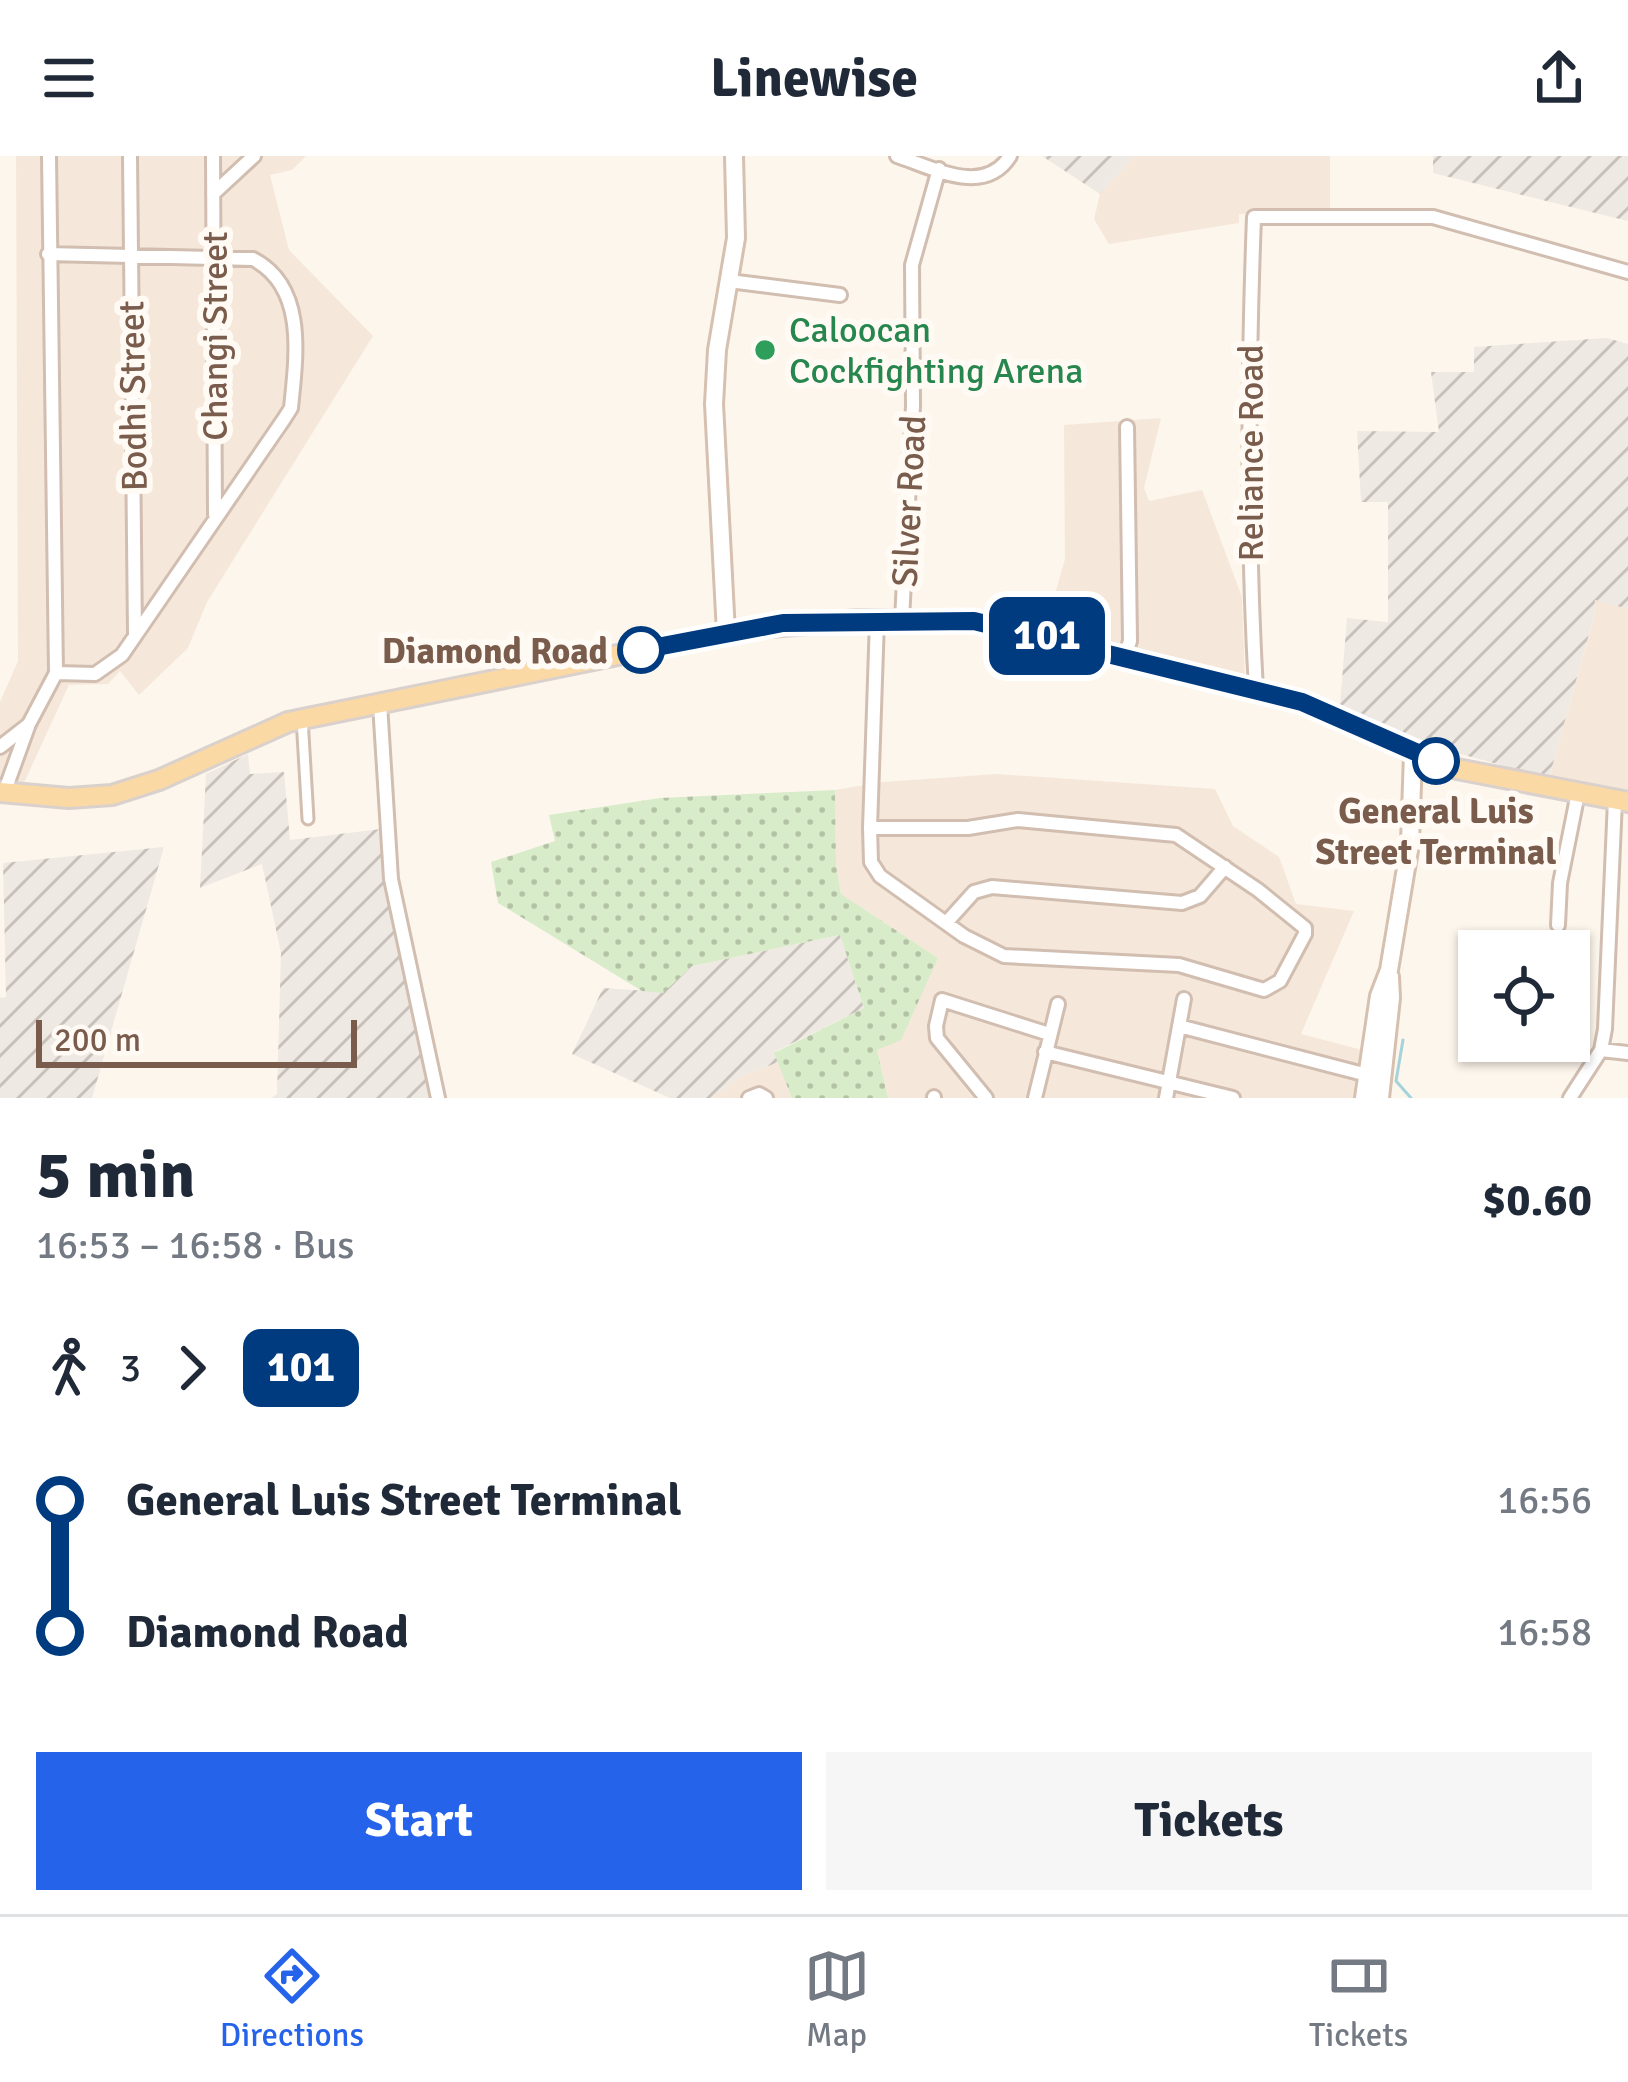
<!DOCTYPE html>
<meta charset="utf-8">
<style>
body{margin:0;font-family:Signika,sans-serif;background:#f6f6f7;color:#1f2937;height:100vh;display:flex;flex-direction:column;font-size:45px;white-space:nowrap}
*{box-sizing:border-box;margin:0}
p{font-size:39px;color:#747a83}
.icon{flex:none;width:66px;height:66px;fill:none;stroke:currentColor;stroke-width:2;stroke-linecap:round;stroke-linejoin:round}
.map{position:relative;height:942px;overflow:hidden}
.details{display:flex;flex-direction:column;background:#fff;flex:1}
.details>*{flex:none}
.badge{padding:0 24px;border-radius:18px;font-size:42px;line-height:78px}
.buttons{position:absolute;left:1458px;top:774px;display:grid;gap:24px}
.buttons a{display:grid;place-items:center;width:132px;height:132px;border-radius:0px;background:#fff;box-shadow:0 3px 9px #0004;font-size:60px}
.scale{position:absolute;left:36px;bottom:30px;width:321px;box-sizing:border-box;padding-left:12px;border:6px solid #7a5c4d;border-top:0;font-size:33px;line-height:42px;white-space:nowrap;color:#7a5c4d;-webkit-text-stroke:9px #fffaf3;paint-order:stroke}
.map>.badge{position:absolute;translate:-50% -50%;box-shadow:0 0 0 6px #fff}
.legs{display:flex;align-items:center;gap:18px;height:132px;padding:0 36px;font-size:39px}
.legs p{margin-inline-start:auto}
.overview{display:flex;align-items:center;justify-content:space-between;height:204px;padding:0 36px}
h1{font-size:66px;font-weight:700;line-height:90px}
.button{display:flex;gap:24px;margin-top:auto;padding:24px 36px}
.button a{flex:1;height:138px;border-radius:0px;background:#2563eb;color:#fff;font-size:48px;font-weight:700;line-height:138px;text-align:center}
.button a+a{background:#f6f6f7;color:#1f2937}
ul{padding:0 36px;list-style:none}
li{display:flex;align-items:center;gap:42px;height:132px;font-size:45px}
li i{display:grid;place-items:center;width:18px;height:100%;margin:0 15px;background:currentColor}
li i::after{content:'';width:30px;height:30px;margin:-15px;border:9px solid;border-radius:50%;background:#fff}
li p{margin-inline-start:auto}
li:first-child i{background:linear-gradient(#0000 50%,currentColor 0)}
li:last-child i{background:linear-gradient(currentColor 50%,#0000 0)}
header{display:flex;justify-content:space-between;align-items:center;height:156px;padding:0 36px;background:#fff;font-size:54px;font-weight:700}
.menu{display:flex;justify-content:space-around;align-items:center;height:168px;border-top:3px solid #e0e1e3;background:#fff;font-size:33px;color:#747a83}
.menu a{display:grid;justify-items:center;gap:6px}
.menu .selected{color:#2563eb}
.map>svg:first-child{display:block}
</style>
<header><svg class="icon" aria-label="menu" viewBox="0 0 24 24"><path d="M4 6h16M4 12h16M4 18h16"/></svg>Linewise<svg class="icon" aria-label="share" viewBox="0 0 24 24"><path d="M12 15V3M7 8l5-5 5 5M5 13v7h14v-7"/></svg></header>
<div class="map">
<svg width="1628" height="942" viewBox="0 0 1628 942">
<defs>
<pattern id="industrial-furrows" width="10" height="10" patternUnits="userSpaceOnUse" patternTransform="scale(3)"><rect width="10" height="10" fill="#efe9e4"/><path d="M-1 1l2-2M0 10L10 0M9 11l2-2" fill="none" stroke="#c7c0bb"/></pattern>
<pattern id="grass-dots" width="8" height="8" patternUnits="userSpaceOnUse" patternTransform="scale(3)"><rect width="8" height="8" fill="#d8ecc9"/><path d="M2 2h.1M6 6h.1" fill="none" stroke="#b4c2a5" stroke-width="1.8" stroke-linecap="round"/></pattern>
</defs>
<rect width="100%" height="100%" fill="#fdf6ec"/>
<!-- residential -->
<path fill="#f5e8da" d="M 16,0 L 306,0 L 292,14 L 270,19 L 289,94 L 373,180 L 207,446 L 188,492 L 139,539 L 120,515 L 108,528 L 69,529 L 22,631 L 0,629 L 0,546 L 18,505 Z
M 1134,0 L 1330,0 L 1330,55 L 1239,58 L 1239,67 L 1109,88 L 1094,63 L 1100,38 Z
M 1161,262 L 1144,332 L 1149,345 L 1202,334 L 1242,441 L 1245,522 L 1045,473 L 1065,403 L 1064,269 Z
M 1595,443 L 1628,453 L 1628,641 L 1549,622 L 1594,461 Z
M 997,618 L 1215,633 L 1233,670 L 1279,701 L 1296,748 L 1354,755 L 1301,878 L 1366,895 L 1360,942 L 888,942 L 877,894 L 938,802 L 841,738 L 836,709 L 835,634 L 883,626 Z
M 779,906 L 792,942 L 711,942 L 741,920 Z"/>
<!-- industrial -->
<path fill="url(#industrial-furrows)" d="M 1042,0 L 1134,0 L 1100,38 Z
M 1433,0 L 1628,0 L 1628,65 L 1433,17 Z
M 1607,182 L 1628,188 L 1628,453 L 1595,444 L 1594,460 L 1549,622 L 1431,590 L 1340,549 L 1347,462 L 1388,466 L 1388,346 L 1361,346 L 1357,275 L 1439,276 L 1431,216 L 1474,216 L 1474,191 Z
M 248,598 L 250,618 L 284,616 L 290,684 L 381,673 L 434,942 L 271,942 L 277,938 L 281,797 L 262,708 L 200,732 L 206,618 Z
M 164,691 L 92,942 L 0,942 L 0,842 L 6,841 L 3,707 Z
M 840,779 L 864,852 L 774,896 L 779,906 L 741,920 L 711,942 L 670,942 L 572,898 L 603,832 L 663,836 L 692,810 Z"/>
<!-- grass -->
<path fill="url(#grass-dots)" d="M 835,634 L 836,709 L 841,738 L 938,802 L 901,884 L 877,894 L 888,942 L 792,942 L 774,897 L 864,852 L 840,779 L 692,810 L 663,837 L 642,835 L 498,747 L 491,706 L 555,685 L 549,659 L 660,642 Z"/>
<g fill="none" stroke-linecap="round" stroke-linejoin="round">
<!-- stream -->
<path stroke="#a5d3da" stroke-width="3" d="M 1403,884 L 1396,925 L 1411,942"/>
<defs>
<path id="pedestrian" d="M 302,562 L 308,663"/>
<path id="minor" d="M 130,0 L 135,479
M 213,0 L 215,359
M 897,0 C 934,12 984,41 1010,0
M 213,38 L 254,0
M 48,98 L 253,103 C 307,131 296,201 291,252 L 284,263 L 122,499 L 95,518 L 56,517
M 729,125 L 840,139
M 902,464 L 913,250 L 912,109 L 939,13
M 1125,500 L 1130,485 L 1127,271
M 1256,534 C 1247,376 1248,219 1254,61 L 1433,61 L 1628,116
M 380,548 L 391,723 L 438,942
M 0,591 L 28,569
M 4,637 L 29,568 L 56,517 L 49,0
M 870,672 L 968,672 L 1018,664 L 1176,679 L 1258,734 L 1305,772 L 1305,778 L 1280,825 L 1264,834 L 1179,809 L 1004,800 L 964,780 L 880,720 L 871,706 L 870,672 L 877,464
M 946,767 L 974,736 L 992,731 L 1182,747 L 1200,740 L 1225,711
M 1558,769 L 1560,727 L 1578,637
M 1179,870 L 1375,921
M 1601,894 L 1628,897
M 1045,896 L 1233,942
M 934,941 L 934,942
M 749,942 L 759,938 L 766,942
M 986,942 L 937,882 L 936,870 L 942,844 L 1049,878
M 1035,942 L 1058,848
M 1166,942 L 1184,843
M 1570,942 L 1601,894 L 1605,873 L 1615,644"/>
<path id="secondary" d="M 726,477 L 714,248 L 717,194 L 736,82 L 734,0
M 1364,942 L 1379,840 L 1389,814 L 1410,688 L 1413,597
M 1380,942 L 1391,842 L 1390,821"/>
<path id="primary" d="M 0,636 L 69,642 L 112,639 L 159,624 L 288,566 L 746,473 L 858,464 L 974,465 L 1010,471 L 1302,546 L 1363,571 L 1413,597 L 1457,613 L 1628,646"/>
</defs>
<!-- pedestrian casing -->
<use href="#pedestrian" stroke="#d1beb0" stroke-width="15"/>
<!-- minor casing -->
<use href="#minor" stroke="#d1beb0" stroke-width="18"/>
<!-- secondary casing -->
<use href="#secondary" stroke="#d6c0b0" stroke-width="22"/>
<!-- primary casing -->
<use href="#primary" stroke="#dad1cd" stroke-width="24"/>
<!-- pedestrian -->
<use href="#pedestrian" stroke="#fff" stroke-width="9"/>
<!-- minor -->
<use href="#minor" stroke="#fff" stroke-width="12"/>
<!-- secondary -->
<use href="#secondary" stroke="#fff" stroke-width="16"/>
<!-- primary -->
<use href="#primary" stroke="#fbd9a5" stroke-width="18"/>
</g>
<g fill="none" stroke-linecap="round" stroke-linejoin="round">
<defs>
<path id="line-1" d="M 641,494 L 783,467 L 974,465 L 1302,546 L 1436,605"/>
</defs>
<!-- line-1 casing -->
<use href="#line-1" stroke="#fff" stroke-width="27"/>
<!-- line-1 -->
<use href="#line-1" stroke="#003b80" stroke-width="18"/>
</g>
<!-- markers -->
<circle fill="#2e9e5b" stroke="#fffaf3" stroke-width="4.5" cx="765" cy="194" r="12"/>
<g fill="#fff" stroke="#003b80" stroke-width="6">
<circle cx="641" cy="494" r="21"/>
<circle cx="1436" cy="605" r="21"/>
</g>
<g text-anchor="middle" stroke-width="12" stroke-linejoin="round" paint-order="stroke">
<!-- leisure labels -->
<g font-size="36" fill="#27864d" stroke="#fffaf3" text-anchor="start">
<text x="789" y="186">Caloocan<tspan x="789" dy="41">Cockfighting Arena</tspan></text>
</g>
<!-- street labels -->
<g font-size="36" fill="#7a5c4d" stroke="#fffaf3">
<text transform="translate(214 180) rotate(-90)" y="13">Changi Street</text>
<text transform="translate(132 240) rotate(-91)" y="13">Bodhi Street</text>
<text transform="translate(1250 297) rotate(-90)" y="13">Reliance Road</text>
<text transform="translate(908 345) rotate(-87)" y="13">Silver Road</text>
</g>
<!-- stop labels -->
<g font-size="36" font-weight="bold" fill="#7a5c4d" stroke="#fffaf3" text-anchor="end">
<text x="608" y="507">Diamond Road</text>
<text x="1436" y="667" text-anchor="middle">General Luis<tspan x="1436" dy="41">Street Terminal</tspan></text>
</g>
</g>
</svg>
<div class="buttons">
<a><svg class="icon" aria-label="locate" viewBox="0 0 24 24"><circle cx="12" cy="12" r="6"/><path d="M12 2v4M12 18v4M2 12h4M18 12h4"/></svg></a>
</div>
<div class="scale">200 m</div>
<b class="badge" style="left:1047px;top:480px;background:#003b80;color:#fff">101</b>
</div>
<section class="details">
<div class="overview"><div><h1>5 min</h1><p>16:53 – 16:58 · Bus</p></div><b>$0.60</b></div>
<div class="legs"><svg class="icon" aria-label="walk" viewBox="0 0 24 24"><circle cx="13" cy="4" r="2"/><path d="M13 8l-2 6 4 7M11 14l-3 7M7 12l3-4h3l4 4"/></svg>3<svg class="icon" aria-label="forward" viewBox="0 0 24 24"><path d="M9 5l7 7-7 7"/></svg><b class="badge" style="background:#003b80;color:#fff">101</b></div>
<ul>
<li><i style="color:#003b80"></i><b>General Luis Street Terminal</b><p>16:56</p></li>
<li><i style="color:#003b80"></i><b>Diamond Road</b><p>16:58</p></li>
</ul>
<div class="button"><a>Start</a><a>Tickets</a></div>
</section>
<nav class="menu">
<a class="selected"><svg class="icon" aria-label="directions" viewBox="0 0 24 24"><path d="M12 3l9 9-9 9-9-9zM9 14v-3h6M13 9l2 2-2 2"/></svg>Directions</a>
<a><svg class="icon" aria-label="map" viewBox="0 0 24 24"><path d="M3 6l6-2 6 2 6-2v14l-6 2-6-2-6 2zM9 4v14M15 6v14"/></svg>Map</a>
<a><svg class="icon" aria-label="tickets" viewBox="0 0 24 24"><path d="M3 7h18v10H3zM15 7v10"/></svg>Tickets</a>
</nav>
